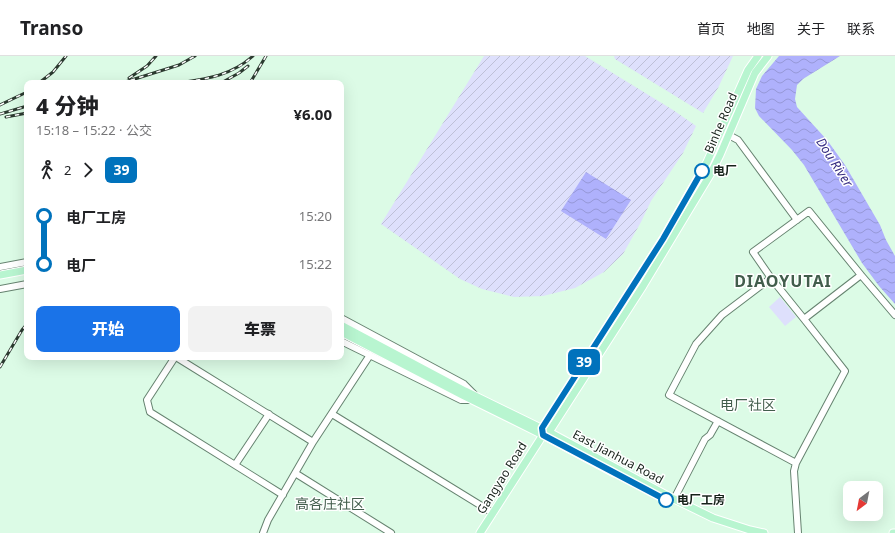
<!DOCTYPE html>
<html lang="zh">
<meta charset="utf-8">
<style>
body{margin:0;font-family:"Noto Sans","Noto Sans SC",sans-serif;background:#f2f2f2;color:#202124;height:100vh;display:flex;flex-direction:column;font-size:15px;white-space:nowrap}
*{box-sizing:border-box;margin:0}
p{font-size:13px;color:#757577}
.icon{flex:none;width:22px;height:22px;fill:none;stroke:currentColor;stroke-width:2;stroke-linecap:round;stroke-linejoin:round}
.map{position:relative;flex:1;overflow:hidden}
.side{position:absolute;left:24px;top:24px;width:320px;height:280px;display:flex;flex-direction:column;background:#fff;border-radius:8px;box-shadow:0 4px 16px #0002}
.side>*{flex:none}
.badge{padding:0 8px;border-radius:6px;font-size:14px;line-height:26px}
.needle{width:26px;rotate:212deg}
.tools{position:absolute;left:843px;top:425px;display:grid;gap:8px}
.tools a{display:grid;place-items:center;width:40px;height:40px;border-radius:8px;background:#fff;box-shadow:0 4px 16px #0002;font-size:20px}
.map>.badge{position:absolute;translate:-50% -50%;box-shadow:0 0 0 2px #fff}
.legs{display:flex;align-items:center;gap:6px;height:44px;padding:0 12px;font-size:13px}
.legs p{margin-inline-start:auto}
.overview{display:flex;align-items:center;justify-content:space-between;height:68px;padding:0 12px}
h1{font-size:22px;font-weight:800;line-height:30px}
.cta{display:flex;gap:8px;margin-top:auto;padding:8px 12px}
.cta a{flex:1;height:46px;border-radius:8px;background:#1a73e8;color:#fff;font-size:16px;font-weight:800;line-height:46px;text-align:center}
.cta a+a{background:#f2f2f2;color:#202124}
ul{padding:0 12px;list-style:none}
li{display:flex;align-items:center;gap:14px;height:48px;font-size:15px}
li i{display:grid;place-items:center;width:6px;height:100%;margin:0 5px;background:currentColor}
li i::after{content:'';width:10px;height:10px;margin:-5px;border:3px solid;border-radius:50%;background:#fff}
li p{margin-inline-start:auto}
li:first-child i{background:linear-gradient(#0000 50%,currentColor 0)}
li:last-child i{background:linear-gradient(currentColor 50%,#0000 0)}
header{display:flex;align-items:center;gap:24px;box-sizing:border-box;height:56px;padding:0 20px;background:#fff;border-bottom:1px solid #e0e0e0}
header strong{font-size:19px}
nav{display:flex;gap:22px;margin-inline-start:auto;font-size:14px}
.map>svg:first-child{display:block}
</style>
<header>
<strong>Transo</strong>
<nav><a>首页</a><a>地图</a><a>关于</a><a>联系</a></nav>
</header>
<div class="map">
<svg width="895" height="477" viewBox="0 0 895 477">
<defs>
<pattern id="garden-furrows" width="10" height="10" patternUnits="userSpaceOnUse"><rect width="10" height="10" fill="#dee0fc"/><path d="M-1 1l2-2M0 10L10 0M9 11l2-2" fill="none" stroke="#bec0d7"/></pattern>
<pattern id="water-waves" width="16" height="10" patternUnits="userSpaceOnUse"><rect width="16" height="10" fill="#afb1fc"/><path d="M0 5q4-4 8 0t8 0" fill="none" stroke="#9698d7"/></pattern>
</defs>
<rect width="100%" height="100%" fill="#dcfbe6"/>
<!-- grass -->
<path fill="#dee0fc" d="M 780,241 L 796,261 L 785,270 L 769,251 Z"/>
<!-- garden -->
<path fill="url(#garden-furrows)" d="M 484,0 L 585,0 L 673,54 L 696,70 L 683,97 L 651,145 L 641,166 L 623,198 L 604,216 L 575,232 L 543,240 L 514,241 L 482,233 L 460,223 L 381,168 Z
M 614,0 L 733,0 L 718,32 L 703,57 L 615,3 Z"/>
<!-- water -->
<path fill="url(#water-waves)" d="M 779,0 L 840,0 L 803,23 L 797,29 L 795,43 L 797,51 L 827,84 L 845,109 L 880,169 L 886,184 L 895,200 L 895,248 L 879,230 L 862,207 L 804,109 L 792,94 L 759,60 L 755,52 L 756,33 L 762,20 Z
M 586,116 L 631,144 L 606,183 L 561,155 Z"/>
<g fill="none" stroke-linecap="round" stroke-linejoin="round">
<defs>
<path id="minor" d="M 721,75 L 738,84 L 797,164
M 0,211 L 27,206
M 771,222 L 753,196 L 809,155 L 861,219 L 895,259
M 0,233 L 27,228
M 341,262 L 464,328 L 474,338
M 804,263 L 861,219
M 341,285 L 461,344 L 472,344
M 175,301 L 147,344 L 150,356 L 283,439
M 176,301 L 313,386
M 332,358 L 493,457
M 796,407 L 669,339 L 696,288 L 722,259 L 771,222 L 804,263 L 845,315 L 796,407 L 794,415 L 798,477
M 235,409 L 269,358
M 295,417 L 391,477
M 674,443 L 705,383 L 710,379 L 718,365
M 263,477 L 268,464 L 313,386 L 370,299"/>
<path id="major" d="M 0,219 L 27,214
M 341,269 L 465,335 L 549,376 L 674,443 L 713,462 L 750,474 L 764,477
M 341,276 L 462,339 L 543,379 L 614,417
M 543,376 L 544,370 L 663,183 L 707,106 L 748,14 L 758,0
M 547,377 L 549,376 L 643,230 L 710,119 L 720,99 L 755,17 L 768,0
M 480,477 L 543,379
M 893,477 L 895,477"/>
</defs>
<!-- minor casing -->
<use href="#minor" stroke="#668370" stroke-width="8"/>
<!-- major casing -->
<use href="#major" stroke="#fff" stroke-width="9"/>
<!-- minor -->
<use href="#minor" stroke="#fff" stroke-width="6"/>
<!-- major -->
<use href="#major" stroke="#b8f5d0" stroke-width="7"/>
<defs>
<path id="rail" d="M 129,22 L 147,10 L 156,0
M 39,27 L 53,16 L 66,0
M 122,27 L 179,9 L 195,0
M 155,27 L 183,26
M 178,27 C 206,23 231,20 253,0
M 221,27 L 239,17 L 248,10
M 250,27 L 266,0
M 0,49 L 27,36
M 0,58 L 27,50
M 6,61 L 27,57
M 0,311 L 22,274 L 27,268"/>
</defs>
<!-- rail casing -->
<use href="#rail" stroke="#2c3a30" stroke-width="3"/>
<!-- rail -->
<use href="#rail" stroke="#fff" stroke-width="1.5" stroke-dasharray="4.5" stroke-linecap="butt"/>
</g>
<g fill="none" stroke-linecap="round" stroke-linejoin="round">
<defs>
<path id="line-1" d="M 666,444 L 543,379 L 542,372 L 663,183 L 702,115"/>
</defs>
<!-- line-1 casing -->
<use href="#line-1" stroke="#fff" stroke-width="9"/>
<!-- line-1 -->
<use href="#line-1" stroke="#0072bc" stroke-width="6"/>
</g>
<!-- markers -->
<g fill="#fff" stroke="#0072bc" stroke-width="2">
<circle cx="702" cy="115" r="7"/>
<circle cx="666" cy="444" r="7"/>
</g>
<g text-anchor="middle" stroke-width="3" stroke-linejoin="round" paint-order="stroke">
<!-- street labels -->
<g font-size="12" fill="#16221a" stroke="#fff">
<text transform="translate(721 67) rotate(-67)" y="4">Binhe Road</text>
<text transform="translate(618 401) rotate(28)" y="4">East Jianhua Road</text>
<text transform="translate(502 422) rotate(-58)" y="4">Gangyao Road</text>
</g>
<!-- stop labels -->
<g font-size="12" font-weight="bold" fill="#16221a" stroke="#fff" text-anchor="start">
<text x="713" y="119">电厂</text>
<text x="677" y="448">电厂工房</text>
</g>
<!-- water labels -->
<g font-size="13" font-style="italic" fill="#372d82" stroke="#fff">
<text transform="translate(835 106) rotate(57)" y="5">Dou River</text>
</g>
<!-- quarter labels -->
<g font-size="14" fill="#425d4c" stroke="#fff">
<text x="748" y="354">电厂社区</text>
<text x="330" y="453">高各庄社区</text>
</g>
<!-- district labels -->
<g font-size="16" font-weight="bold" letter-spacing="1" fill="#425d4c" stroke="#fff">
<text x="783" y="231">DIAOYUTAI</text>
</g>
</g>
</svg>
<div class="tools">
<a><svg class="needle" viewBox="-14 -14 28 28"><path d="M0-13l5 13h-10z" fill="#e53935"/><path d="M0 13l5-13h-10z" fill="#757577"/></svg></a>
</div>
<b class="badge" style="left:584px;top:306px;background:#0072bc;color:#fff">39</b>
<section class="side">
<div class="overview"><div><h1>4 分钟</h1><p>15:18 – 15:22 · 公交</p></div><b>¥6.00</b></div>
<div class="legs"><svg class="icon" aria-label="walk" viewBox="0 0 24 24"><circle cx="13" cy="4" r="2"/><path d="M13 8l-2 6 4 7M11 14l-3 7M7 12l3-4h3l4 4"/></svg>2<svg class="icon" aria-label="forward" viewBox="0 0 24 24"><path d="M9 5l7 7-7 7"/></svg><b class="badge" style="background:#0072bc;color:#fff">39</b></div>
<ul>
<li><i style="color:#0072bc"></i><b>电厂工房</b><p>15:20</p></li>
<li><i style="color:#0072bc"></i><b>电厂</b><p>15:22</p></li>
</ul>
<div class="cta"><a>开始</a><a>车票</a></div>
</section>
</div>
